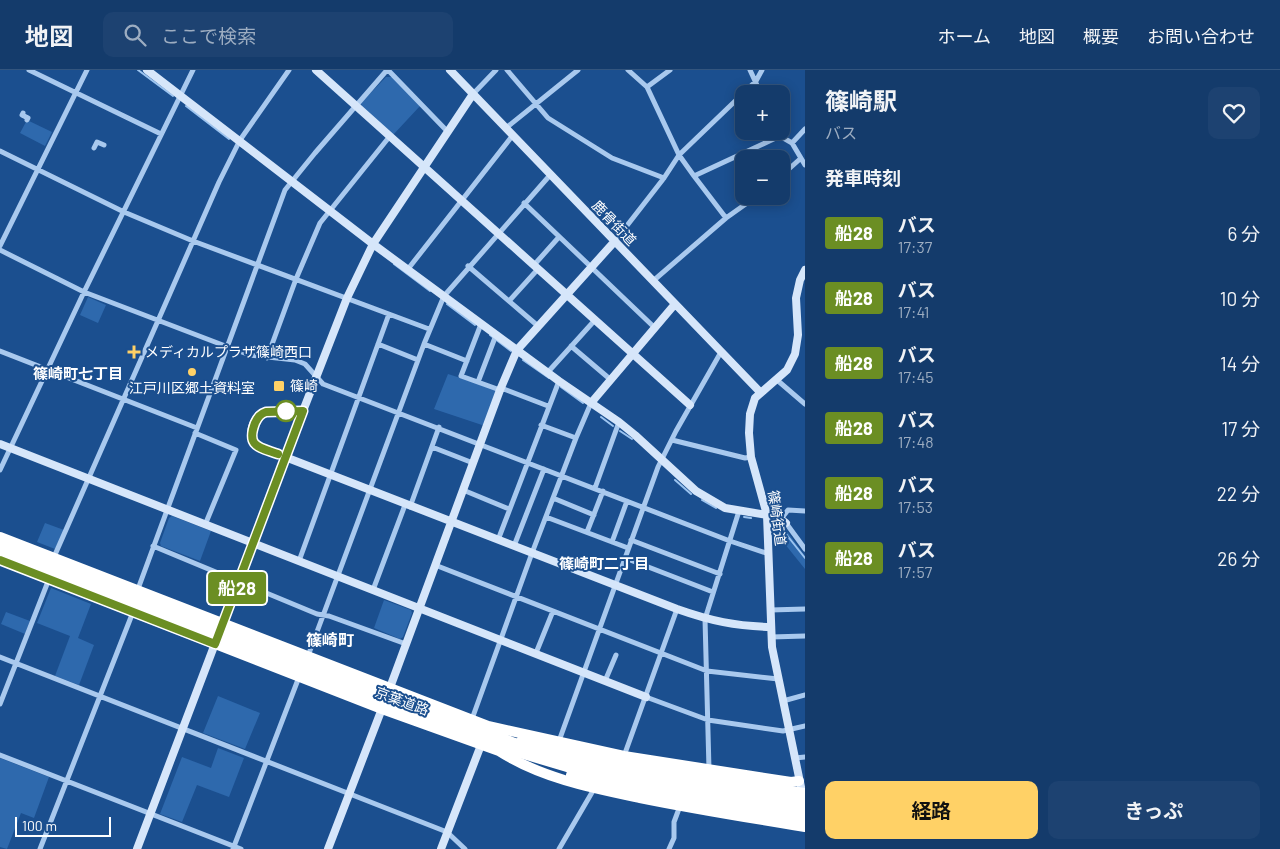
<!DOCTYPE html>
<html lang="ja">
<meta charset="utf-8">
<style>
body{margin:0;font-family:Barlow,"Noto Sans JP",sans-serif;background:#1d4271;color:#f1f3f6;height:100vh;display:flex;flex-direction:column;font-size:19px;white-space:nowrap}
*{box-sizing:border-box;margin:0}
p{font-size:16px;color:#9dadc1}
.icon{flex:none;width:28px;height:28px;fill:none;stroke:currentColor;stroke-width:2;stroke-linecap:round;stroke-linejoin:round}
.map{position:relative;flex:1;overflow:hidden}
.drawer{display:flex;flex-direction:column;background:#143b6b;width:475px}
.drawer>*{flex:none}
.badge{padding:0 10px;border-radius:4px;font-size:18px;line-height:32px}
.tools{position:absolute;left:735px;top:15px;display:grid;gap:10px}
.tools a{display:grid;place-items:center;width:55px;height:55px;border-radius:10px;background:#143b6b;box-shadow:0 2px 12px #0003,0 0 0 1px #33557e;font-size:25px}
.scale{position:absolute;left:15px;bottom:12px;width:96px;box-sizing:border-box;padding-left:5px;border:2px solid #fff;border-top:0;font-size:14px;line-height:18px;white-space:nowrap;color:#fff;-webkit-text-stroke:4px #1b4f8f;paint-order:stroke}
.map>.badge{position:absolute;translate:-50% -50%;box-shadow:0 0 0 2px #fff}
h2{padding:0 20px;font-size:19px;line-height:45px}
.round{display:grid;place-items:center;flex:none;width:52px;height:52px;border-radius:10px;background:#1d4271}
.headline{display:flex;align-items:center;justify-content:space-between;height:85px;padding:0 20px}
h1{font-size:24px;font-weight:700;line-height:38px}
.cta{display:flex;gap:10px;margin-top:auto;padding:10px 20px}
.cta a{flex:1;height:58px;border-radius:10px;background:#ffd166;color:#111;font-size:20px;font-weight:700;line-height:58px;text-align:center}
.cta a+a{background:#1d4271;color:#f1f3f6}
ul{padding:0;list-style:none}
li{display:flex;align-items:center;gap:15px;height:65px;padding:0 20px}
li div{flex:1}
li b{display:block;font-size:19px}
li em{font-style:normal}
li .badge{min-width:55px;font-weight:700;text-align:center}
header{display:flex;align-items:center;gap:30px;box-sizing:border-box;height:70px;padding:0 25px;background:#143b6b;border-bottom:1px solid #33557e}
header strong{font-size:24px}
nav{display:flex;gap:28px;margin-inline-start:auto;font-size:18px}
.search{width:350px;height:45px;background:#1d4271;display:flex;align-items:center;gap:12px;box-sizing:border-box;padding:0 18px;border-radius:10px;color:#9dadc1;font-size:19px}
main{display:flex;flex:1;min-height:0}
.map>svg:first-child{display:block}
</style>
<header>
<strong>地図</strong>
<div class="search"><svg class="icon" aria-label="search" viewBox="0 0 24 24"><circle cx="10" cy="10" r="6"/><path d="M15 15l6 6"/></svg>ここで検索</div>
<nav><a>ホーム</a><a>地図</a><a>概要</a><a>お問い合わせ</a></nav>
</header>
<main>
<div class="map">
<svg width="805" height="779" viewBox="0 0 805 779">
<rect width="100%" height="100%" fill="#1b4f8f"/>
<!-- green -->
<path fill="#2e69ad" d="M 386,7 L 393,7 L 420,36 L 393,65 L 362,37 L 361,33 Z
M 27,50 L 52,62 L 45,76 L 20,63 Z
M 88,227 L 106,235 L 98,253 L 80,245 Z
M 448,304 L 498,320 L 485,356 L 434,339 Z
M 172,446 L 211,461 L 200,491 L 161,476 L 160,473 L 169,448 Z
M 45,453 L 64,460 L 55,479 L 37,472 Z
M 781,453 L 805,486 L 805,499 L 780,468 Z
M 51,518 L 91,534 L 78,568 L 94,575 L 79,615 L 55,606 L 70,566 L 37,553 Z
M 384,530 L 411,540 L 412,543 L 403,567 L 400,569 L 374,558 Z
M 6,542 L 30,551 L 25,564 L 1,554 Z
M 218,626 L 260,643 L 245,679 L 203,663 Z
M 218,678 L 244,688 L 229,727 L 197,715 L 182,752 L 160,744 L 182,687 L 211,698 Z
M 0,688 L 49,707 L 34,748 L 21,743 L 7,779 L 0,777 Z"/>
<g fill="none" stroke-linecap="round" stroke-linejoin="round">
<!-- stream -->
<path stroke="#9cc4f0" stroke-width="2" d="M 138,0 L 173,26
M 186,36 L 229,69
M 394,194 L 430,221
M 447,234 L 475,255
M 490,265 L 511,281
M 523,290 L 549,308
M 561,317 L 583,333
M 601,347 L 613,356
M 620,361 L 632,369
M 675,410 L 691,424
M 702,430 L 716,438
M 744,447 L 751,448
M 782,459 L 805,488"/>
<!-- street -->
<path stroke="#a9c9ee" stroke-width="5" d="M 29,0 L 161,64
M 388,0 L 447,61
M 507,0 L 548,48 L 612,88 L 664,108
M 628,0 L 647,17 L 679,85 L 694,106 L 780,66 L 792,73 L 805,95
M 750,0 L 761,24
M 647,17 L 670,0
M 473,24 L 496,0
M 23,43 L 22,45 L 28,48 L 27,50
M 506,58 L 578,0
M 792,73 L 805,59
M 94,78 L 97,72 L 104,75
M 0,81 L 124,142 L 193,171 L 429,259
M 694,106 L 726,148
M 781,106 L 800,89
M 524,133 L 655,258
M 615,171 L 664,108 L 679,85 L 756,11 L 762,0
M 0,176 L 87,0
M 0,180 L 84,222 L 228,277 L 250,285 L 295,290 L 305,294 L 323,314 L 730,471 L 769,484
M 534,195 L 559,167
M 468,196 L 538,256
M 408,199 L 513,65
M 653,211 L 726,148 L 757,126
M 509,231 L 538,199
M 481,254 L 461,306 L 500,320
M 378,274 L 418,290
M 424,274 L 467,291
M 571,276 L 611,310
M 0,281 L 197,358
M 267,288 L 296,209 L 320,153 L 390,66
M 548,302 L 595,250
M 777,310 L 805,334
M 478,312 L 496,265
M 501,318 L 548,336
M 541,355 L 576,368
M 195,363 L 236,380 L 205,455
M 672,370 L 745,388 L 751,387
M 432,377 L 473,393
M 0,400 L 84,222 L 193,0
M 595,418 L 619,352
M 463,420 L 509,439
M 553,428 L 594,445
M 410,437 L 439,357
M 546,447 L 628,478
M 781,449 L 788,440 L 805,441
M 786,453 L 805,479
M 587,462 L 603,421
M 498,470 L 559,311
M 631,470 L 720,504
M 612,472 L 627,431
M 153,476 L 317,544 L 329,546 L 406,574
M 514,476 L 544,399
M 54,487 L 219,112 L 240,70 L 289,0
M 625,488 L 713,522
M 299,491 L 389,244
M 435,495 L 707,601 L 778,609
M 138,519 L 285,120 L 315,83 L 387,0
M 373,520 L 405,435
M 770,540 L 805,539
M 771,567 L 805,566
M 536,583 L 553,541
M 308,586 L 424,274 L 444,226 L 551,104
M 0,587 L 447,762 L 465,779
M 605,611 L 616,585
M 646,627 L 708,650 L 783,661 L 805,656
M 783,631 L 805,625
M 0,634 L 49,509
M 472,649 L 532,483 L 576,368 L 591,333
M 559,671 L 658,397 L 676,361 L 721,282
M 0,685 L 241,779
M 624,686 L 677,539
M 795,688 L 805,687
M 709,699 L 705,549 L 739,441
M 40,779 L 133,542
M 233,779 L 299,607
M 559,779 L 594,719
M 669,779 L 674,768 L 674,752 L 680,736"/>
<!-- secondary -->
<path stroke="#d6e6fa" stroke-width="8" d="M 147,0 L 373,174 L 559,311 L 619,352 L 635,365 L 696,421 L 725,438 L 767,445 L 781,449 L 786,453
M 316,0 L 690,335
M 450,0 L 760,322
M 591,333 L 675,234
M 303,341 L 266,342 L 260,344 C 249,356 247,370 262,378 L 677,539 C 711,551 735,556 771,557
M 0,374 L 646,627
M 222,558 L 303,341 L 347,228 L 373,174 L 473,24
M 388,623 L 500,320 L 517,280 L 615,171
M 801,717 L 772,577 L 767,445 L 751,387 L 749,363 L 750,344 L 755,328 L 787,300 L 795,284 L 798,265 L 796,228 L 800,210 L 805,200
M 137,779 L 216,571
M 328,779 L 383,636
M 441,779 L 481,675"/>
<!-- highway -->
<path stroke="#fff" stroke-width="10" d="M 0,467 L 488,656 L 624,686 L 791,712 L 799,711
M 0,490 L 382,639 L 499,681 C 541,708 592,718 640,728 C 694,739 750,748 805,757
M 522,669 L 595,688 L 707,708
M 571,705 L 657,724 L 805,748"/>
<!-- highway-bridge -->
<path stroke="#fff" stroke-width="10" d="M 0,474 L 512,672 L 569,689 L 623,702 L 805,731
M 0,482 L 510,680 L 567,697 L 621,709 L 805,739
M 707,708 L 805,723"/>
</g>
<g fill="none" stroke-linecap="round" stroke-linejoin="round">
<defs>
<path id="line" d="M 0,490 L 215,574 L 303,341 L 266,342 C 260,344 258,347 255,353 C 246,377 259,377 278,384"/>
</defs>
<!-- line casing -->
<use href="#line" stroke="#fff" stroke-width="11"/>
<!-- line -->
<use href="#line" stroke="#6b8e23" stroke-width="8"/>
</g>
<!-- markers -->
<g fill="#ffd166" stroke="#1b4f8f" stroke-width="2">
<path d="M131.5 274.5h5v5h5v5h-5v5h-5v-5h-5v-5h5z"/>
<circle cx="192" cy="302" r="5"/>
<rect x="273" y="310" width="12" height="12" rx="2.5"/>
</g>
<circle fill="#fff" stroke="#6b8e23" stroke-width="2.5" cx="286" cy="341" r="10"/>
<g text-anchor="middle" stroke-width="4" stroke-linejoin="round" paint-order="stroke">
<!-- street labels -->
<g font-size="14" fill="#fff" stroke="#1b4f8f">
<text transform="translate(614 153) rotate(46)" y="5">鹿骨街道</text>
<text transform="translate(777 448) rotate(82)" y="5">篠崎街道</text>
<text transform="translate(402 631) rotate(20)" y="5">京葉道路</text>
</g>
<!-- poi labels -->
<g font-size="14" fill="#fff" stroke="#1b4f8f" text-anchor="start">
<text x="145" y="287">メディカルプラザ篠崎西口</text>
<text x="290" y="321">篠崎</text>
<text x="192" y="323" text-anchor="middle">江戸川区郷土資料室</text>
</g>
<!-- neighbourhood labels -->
<g font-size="15" font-weight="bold" fill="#fff" stroke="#1b4f8f">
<text x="78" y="309">篠崎町七丁目</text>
<text x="604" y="499">篠崎町二丁目</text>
</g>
<!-- quarter labels -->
<g font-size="16" font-weight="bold" fill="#fff" stroke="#1b4f8f">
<text x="330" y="576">篠崎町</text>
</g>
</g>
</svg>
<div class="tools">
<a>+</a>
<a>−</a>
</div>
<div class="scale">100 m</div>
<b class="badge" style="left:237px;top:518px;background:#6b8e23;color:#fff">船28</b>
</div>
<section class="drawer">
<div class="headline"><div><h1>篠崎駅</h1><p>バス</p></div><a class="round"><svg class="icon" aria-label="heart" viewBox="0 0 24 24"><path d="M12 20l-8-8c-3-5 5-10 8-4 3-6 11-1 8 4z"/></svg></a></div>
<h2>発車時刻</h2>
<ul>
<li><span class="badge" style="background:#6b8e23;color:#fff">船28</span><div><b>バス</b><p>17:37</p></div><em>6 分</em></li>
<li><span class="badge" style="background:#6b8e23;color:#fff">船28</span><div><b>バス</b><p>17:41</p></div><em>10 分</em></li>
<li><span class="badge" style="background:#6b8e23;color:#fff">船28</span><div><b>バス</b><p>17:45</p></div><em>14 分</em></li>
<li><span class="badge" style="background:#6b8e23;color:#fff">船28</span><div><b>バス</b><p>17:48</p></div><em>17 分</em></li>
<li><span class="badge" style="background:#6b8e23;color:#fff">船28</span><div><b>バス</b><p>17:53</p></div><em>22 分</em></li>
<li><span class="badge" style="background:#6b8e23;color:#fff">船28</span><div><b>バス</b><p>17:57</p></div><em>26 分</em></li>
</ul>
<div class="cta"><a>経路</a><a>きっぷ</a></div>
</section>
</main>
